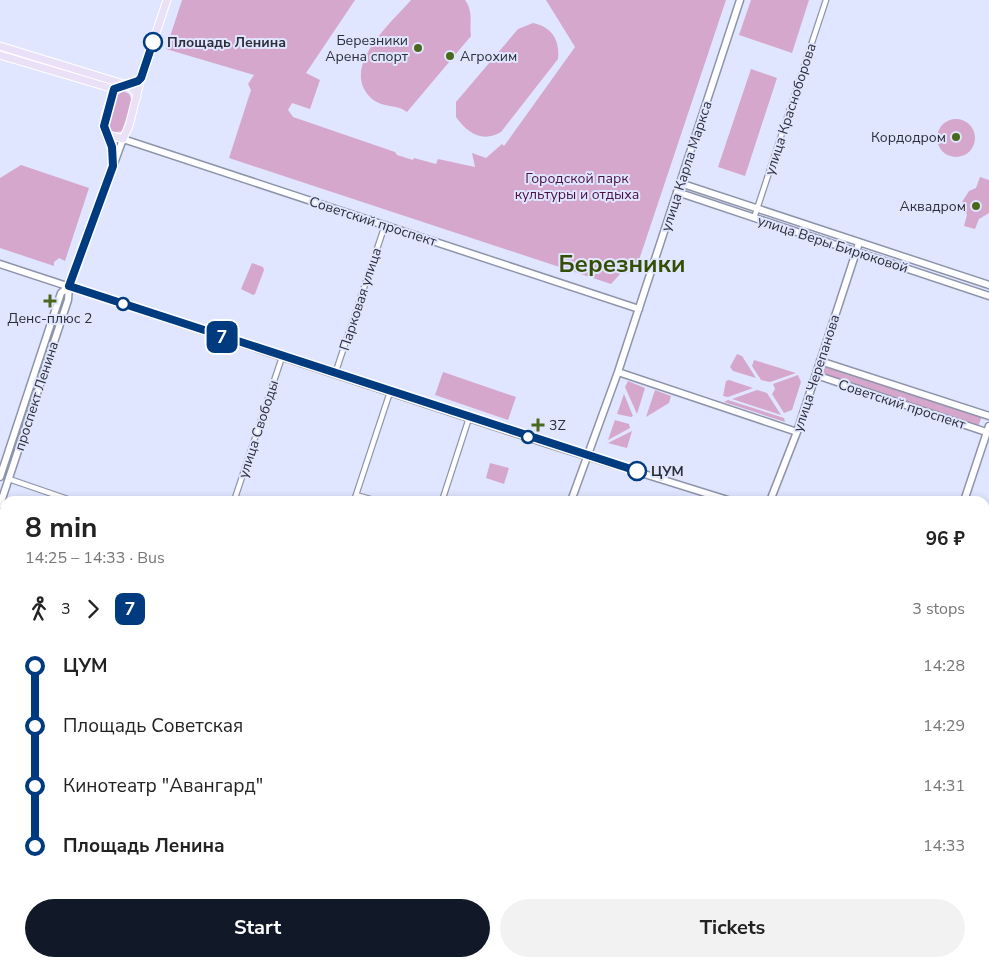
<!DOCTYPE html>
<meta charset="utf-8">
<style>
body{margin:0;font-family:"Nunito Sans",sans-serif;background:#f2f2f2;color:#222;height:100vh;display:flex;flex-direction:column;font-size:19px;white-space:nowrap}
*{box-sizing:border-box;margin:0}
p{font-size:16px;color:#767676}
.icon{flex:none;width:28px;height:28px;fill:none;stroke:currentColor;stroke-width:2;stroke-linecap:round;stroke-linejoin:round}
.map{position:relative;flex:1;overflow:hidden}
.panel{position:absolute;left:0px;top:496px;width:990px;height:471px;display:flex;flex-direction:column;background:#fff;border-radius:15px 15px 0 0;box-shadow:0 2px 8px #0003}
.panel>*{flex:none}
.badge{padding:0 10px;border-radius:8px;font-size:18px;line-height:32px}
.map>.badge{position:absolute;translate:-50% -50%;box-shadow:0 0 0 2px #fff}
.legs{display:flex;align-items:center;gap:8px;height:55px;padding:0 25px;font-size:16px}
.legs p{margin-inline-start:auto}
.headline{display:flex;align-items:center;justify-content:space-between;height:85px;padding:0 25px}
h1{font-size:28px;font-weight:700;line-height:38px}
.cta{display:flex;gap:10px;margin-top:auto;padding:10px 25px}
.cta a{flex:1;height:58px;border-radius:30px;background:#111827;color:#fff;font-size:20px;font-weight:700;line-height:58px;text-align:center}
.cta a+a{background:#f2f2f2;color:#222}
ul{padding:0 25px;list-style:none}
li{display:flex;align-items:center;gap:18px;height:60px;font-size:19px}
li i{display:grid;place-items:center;width:8px;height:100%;margin:0 6px;background:currentColor}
li i::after{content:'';width:12px;height:12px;margin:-6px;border:4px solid;border-radius:50%;background:#fff}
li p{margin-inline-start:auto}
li:first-child i{background:linear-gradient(#0000 50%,currentColor 0)}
li:last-child i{background:linear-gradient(currentColor 50%,#0000 0)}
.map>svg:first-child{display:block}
</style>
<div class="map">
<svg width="989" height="967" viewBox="0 0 989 967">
<rect width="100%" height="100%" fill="#e0e6ff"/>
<!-- green -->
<path fill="#d5a7cd" d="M 182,0 L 355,0 L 306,73 L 320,80 L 310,109 L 292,103 L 288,110 L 293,117 L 395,152 L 397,155 L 413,160 L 414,158 L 436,164 L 438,159 L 475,167 L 472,153 L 486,158 L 502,144 L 504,146 L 575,47 L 546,0 L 726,0 L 635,272 L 620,274 L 611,284 L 229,158 L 251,90 L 248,84 L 254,75 L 166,49 Z
M 411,0 L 465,0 C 474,13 469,23 471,36 L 407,112 C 397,104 383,108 372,99 C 338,68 391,23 411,0 Z
M 751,0 L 809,0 L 792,53 L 739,35 Z
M 533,23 C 552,27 560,40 558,59 L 501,132 C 483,143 467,133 456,117 L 456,102 L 518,29 Z
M 751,69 L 777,78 L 745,176 L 718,167 Z
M 123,91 L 129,94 L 132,101 L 122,131 L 112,133 C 102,124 111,108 115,97 Z
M937 138a19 19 0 1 1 38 0a19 19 0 1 1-38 0Z
M 21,165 L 89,188 L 65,261 L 59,258 L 54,262 L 54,266 L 0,248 L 0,178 Z
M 980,177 L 989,180 L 989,213 L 979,219 L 975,229 L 964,226 L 967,215 L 962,202 L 969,191 L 976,188 Z
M 252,263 L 263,267 L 264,270 L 255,294 L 253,295 L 241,289 Z
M 62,299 L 64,300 L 10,463 L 8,463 Z
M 737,354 L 742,356 L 756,378 L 733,371 L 730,367 Z
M 754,360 L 796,373 L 770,382 L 761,380 L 752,366 Z
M 826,364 L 982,416 L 978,427 L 822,376 Z
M 443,372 L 516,397 L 508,420 L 435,395 Z
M 798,375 L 801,382 L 792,410 L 784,413 L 772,394 L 775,389 L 773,384 Z
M 729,380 L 753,388 L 728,397 L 723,396 L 726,381 Z
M 628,381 L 645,388 L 637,414 L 625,387 Z
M 655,390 L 671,396 L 669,403 L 646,417 Z
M 757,390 L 767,393 L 781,415 L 732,399 Z
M 624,394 L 633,416 L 631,417 L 617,414 Z
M 728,400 L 784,418 L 785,422 L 724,402 Z
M 615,420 L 629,424 L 630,428 L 608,440 Z
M 632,431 L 627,448 L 608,443 Z
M 490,463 L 509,468 L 504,484 L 486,478 Z
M 629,962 L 673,963 L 686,967 L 627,967 Z"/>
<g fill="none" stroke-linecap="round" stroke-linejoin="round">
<defs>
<path id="street" d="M 754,218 L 826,0
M 335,374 L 385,225
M 9,479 L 73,501
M 356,495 L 377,501
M 234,501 L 282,357
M 354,501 L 390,392
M 442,501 L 469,418
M 985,728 L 989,729
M 0,850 L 5,851
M 338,962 L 352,967
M 697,962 L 711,967
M 953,962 L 967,967
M 77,967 L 78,962
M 170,967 L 171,962
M 262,967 L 264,962"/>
<path id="secondary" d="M 106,134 L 112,147 L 113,158
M 680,183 L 989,285
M 677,192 L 989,296
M 0,264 L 548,444 L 731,501
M 820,361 L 989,416
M 618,372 L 797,432
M 816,375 L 989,433
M 0,477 L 61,293 L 69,286
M 571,501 L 618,372 L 740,0
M 770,501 L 797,432 L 859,243
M 964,501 L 989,426
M 0,505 L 68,300 L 69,286 L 123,139 L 639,309
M 0,564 L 5,566
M 985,584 L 989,585
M 0,688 L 5,690
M 985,890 L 989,891
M 422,967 L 423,962
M 811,967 L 813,962"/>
<path id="primary" d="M 0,46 L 127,85 L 135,91 L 137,97
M 0,55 L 114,89
M 114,89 C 110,102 100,121 106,134 L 123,139 L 129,126 L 141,78 L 167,0"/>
</defs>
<!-- street casing -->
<use href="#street" stroke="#8e94aa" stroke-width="7"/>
<!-- secondary casing -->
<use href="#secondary" stroke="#8e94aa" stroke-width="9"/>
<!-- primary casing -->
<use href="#primary" stroke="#fff" stroke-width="9"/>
<!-- street -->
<use href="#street" stroke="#fff" stroke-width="4.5"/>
<!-- secondary -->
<use href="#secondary" stroke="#fff" stroke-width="6"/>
<!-- primary -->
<use href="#primary" stroke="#eae0f8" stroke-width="7"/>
</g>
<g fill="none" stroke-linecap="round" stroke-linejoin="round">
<defs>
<path id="line-1" d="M 153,42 L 141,78 L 138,81 L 114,89 L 104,126 L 112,147 L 113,166 L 69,286 L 637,471"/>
</defs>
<!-- line-1 casing -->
<use href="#line-1" stroke="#fff" stroke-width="11"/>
<!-- line-1 -->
<use href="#line-1" stroke="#003b80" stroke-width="8"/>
</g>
<!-- markers -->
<g fill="#fff" stroke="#003b80" stroke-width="2.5">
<circle cx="153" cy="42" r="9"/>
<circle cx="123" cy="304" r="6"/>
<circle cx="528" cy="437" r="6"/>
<circle cx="637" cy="471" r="9"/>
</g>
<g fill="#4b691e" stroke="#e0e6ff" stroke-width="2">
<circle cx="418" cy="48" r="5"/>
<circle cx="450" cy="56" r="5"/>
<circle cx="956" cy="137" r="5"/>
<circle cx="976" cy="206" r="5"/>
<path d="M47.5 293.5h5v5h5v5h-5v5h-5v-5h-5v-5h5z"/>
<path d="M535.5 417.5h5v5h5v5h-5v5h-5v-5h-5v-5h5z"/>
</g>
<g text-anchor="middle" stroke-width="4" stroke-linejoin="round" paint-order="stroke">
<!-- poi labels -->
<g font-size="14" fill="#2c2e37" stroke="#e0e6ff" text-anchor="end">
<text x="408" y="45">Березники<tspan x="408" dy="16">Арена спорт</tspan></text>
<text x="460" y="61" text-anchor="start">Агрохим</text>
<text x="946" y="142">Кордодром</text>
<text x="966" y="211">Аквадром</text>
<text x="50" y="323" text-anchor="middle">Денс-плюс 2</text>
<text x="549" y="430" text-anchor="start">3Z</text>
</g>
<!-- stop labels -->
<g font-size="14" font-weight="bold" fill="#2c2e37" stroke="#e0e6ff" text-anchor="start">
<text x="167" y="47">Площадь Ленина</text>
<text x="651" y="476">ЦУМ</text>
</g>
<!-- street labels -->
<g font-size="14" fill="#2c2e37" stroke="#e0e6ff">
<text transform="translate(790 109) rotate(-72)" y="5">улица Красноборова</text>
<text transform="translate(686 166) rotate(-72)" y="5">улица Карла Маркса</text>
<text transform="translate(373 221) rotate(18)" y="5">Советский проспект</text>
<text transform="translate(833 244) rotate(18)" y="5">улица Веры Бирюковой</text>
<text transform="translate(360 299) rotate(-72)" y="5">Парковая улица</text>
<text transform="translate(816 373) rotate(-72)" y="5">улица Черепанова</text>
<text transform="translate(36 396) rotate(-72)" y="5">проспект Ленина</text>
<text transform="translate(902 404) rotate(18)" y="5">Советский проспект</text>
<text transform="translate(258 429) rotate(-72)" y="5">улица Свободы</text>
</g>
<!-- park labels -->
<g font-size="14" fill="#4a0f44" stroke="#e0e6ff">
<text x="577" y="183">Городской парк<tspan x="577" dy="16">культуры и отдыха</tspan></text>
</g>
<!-- town labels -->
<g font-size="24" font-weight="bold" fill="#344f05" stroke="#e0e6ff">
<text x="622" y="272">Березники</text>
</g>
</g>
</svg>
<b class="badge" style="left:222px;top:337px;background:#003b80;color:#fff">7</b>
<section class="panel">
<div class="headline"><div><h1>8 min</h1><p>14:25 – 14:33 · Bus</p></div><b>96 ₽</b></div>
<div class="legs"><svg class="icon" aria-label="walk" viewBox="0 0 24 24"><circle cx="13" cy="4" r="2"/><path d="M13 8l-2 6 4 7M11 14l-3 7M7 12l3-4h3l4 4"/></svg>3<svg class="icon" aria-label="forward" viewBox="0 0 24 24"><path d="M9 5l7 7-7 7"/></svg><b class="badge" style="background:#003b80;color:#fff">7</b><p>3 stops</p></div>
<ul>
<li><i style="color:#003b80"></i><b>ЦУМ</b><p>14:28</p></li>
<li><i style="color:#003b80"></i><span>Площадь Советская</span><p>14:29</p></li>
<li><i style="color:#003b80"></i><span>Кинотеатр &quot;Авангард&quot;</span><p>14:31</p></li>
<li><i style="color:#003b80"></i><b>Площадь Ленина</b><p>14:33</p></li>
</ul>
<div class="cta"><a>Start</a><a>Tickets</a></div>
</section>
</div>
